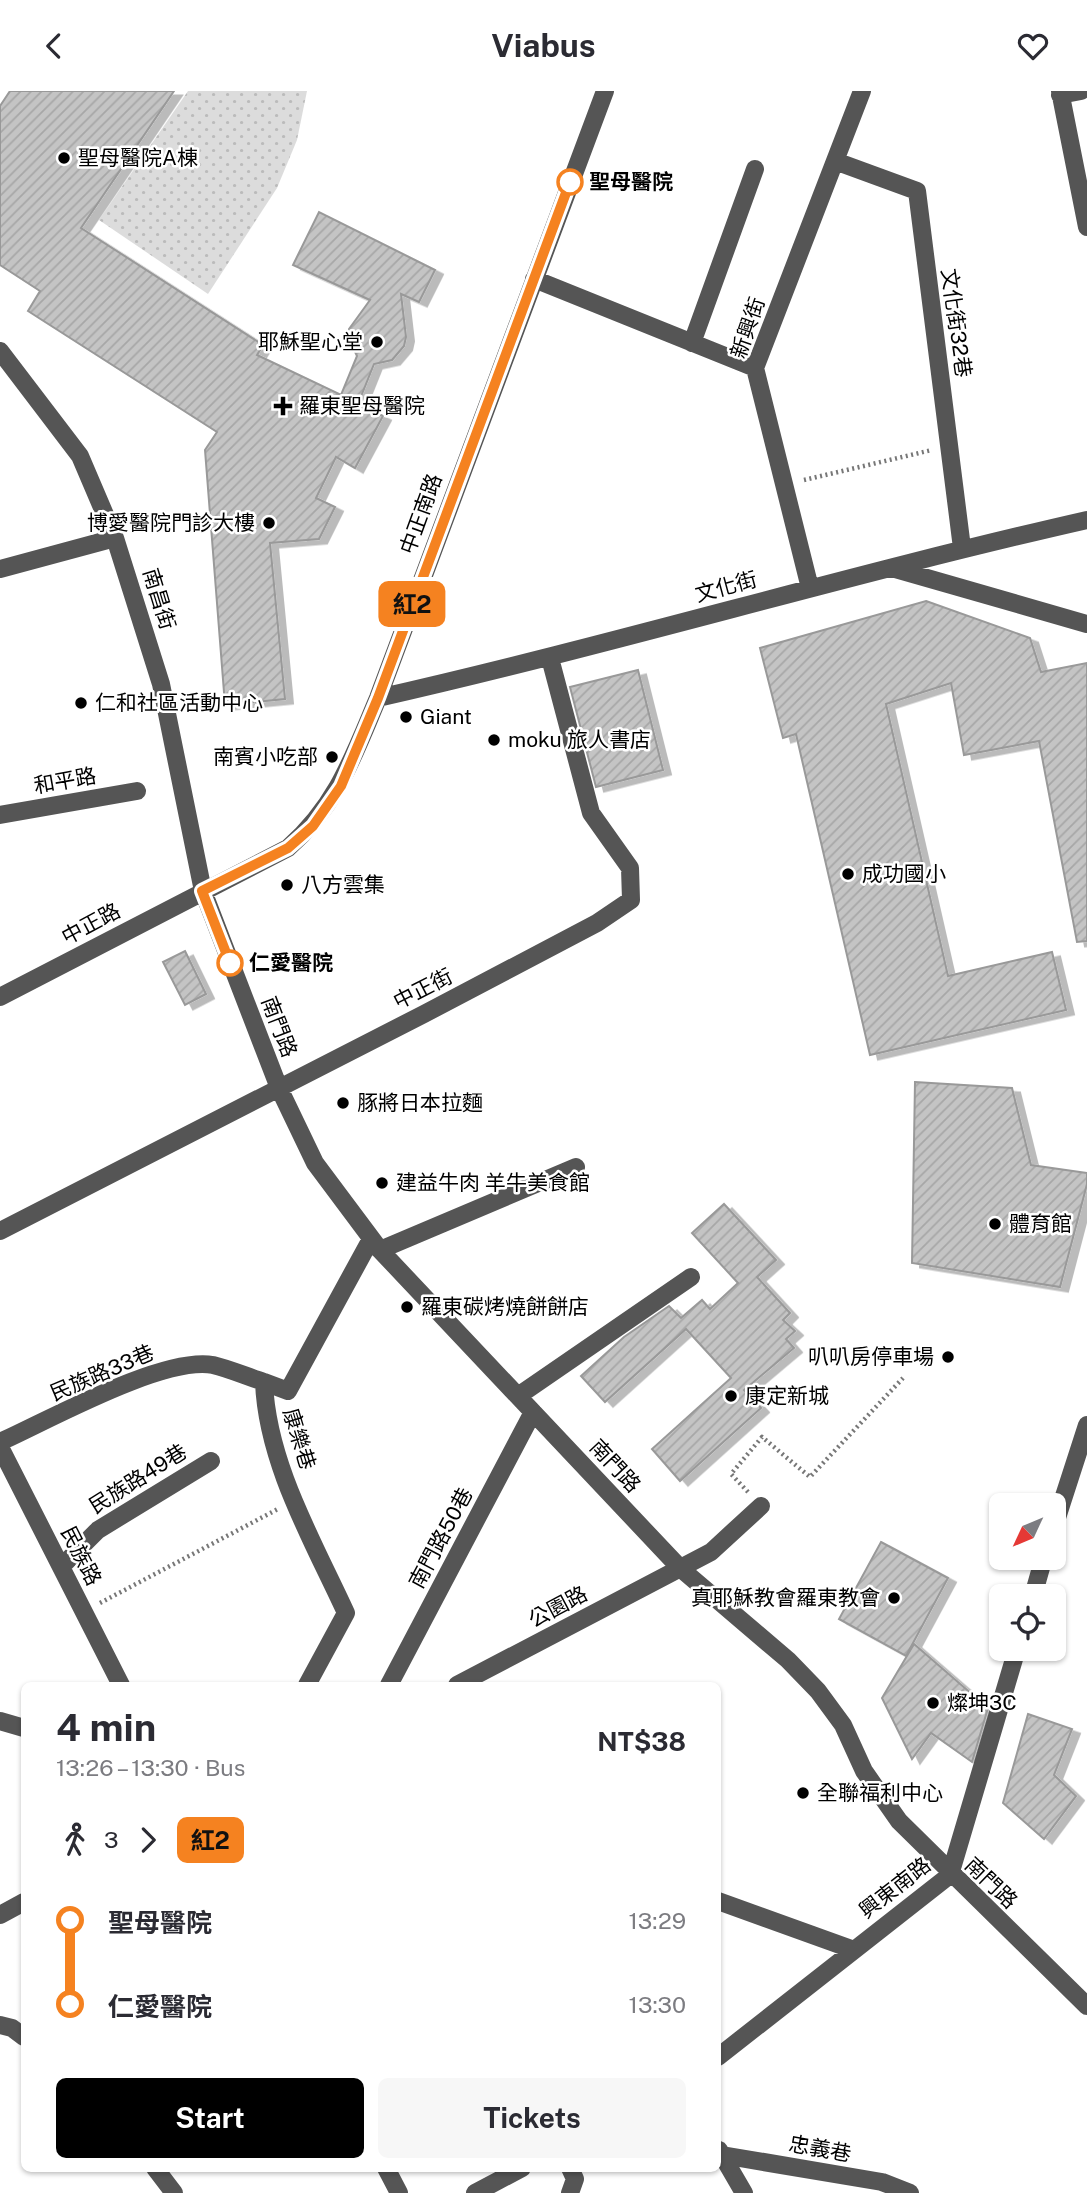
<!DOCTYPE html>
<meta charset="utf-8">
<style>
body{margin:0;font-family:"Public Sans","Noto Sans TC",sans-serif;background:#f7f7f7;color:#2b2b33;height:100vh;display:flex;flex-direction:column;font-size:26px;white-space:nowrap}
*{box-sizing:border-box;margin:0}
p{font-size:23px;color:#7c7c81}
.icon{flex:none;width:38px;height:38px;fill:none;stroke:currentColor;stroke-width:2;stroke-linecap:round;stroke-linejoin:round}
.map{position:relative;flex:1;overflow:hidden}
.details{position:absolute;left:21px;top:1591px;width:700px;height:490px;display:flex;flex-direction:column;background:#fff;border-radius:10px;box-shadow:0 2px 5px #0004}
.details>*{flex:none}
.badge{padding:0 14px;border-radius:10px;font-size:24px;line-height:46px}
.needle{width:46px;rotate:226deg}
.buttons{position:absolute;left:989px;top:1402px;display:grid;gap:14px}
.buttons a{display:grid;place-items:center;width:77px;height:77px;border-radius:10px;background:#fff;box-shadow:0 2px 5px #0004;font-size:35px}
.map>.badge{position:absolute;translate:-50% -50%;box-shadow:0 0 0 4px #fff}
.legs{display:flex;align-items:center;gap:10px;height:77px;padding:0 35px;font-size:23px}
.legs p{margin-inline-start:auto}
.overview{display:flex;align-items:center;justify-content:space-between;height:119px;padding:0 35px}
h1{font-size:38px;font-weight:700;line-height:52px}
.action{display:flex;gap:14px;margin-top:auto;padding:14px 35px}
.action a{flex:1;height:80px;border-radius:10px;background:#000;color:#fff;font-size:28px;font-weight:700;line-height:80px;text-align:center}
.action a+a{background:#f7f7f7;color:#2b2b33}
ul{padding:0 35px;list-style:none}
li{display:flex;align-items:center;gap:24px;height:84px;font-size:26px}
li i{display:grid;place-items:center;width:10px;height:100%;margin:0 9px;background:currentColor}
li i::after{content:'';width:18px;height:18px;margin:-9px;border:5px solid;border-radius:50%;background:#fff}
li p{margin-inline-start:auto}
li:first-child i{background:linear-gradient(#0000 50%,currentColor 0)}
li:last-child i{background:linear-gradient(currentColor 50%,#0000 0)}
header{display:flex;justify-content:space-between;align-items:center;height:91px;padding:0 35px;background:#fff;font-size:32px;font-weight:700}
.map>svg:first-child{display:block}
</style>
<header><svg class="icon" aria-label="back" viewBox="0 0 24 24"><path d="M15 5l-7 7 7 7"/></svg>Viabus<svg class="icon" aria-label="heart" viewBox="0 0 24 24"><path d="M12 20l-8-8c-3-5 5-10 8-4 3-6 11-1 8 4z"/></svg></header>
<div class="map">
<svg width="1087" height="2102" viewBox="0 0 1087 2102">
<defs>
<pattern id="grass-dots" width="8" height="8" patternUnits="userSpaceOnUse" patternTransform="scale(1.75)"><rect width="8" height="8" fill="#dcdcdc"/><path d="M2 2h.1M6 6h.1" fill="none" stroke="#bbb" stroke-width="1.8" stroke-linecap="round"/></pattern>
<pattern id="building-hatch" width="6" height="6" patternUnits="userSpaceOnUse" patternTransform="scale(1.75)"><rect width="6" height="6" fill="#c4c4c4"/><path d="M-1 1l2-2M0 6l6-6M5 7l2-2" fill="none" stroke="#a7a7a7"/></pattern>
<filter id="shadow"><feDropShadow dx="8" dy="4.5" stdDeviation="0" flood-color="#0004"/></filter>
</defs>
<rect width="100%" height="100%" fill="#fff"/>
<!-- grass -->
<path fill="url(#grass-dots)" d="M 188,0 L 307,0 L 297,49 L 277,97 L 208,203 L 99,129 Z"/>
<!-- building -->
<path fill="url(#building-hatch)" stroke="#999" stroke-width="2" filter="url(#shadow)" d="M 10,0 L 174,0 L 81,137 L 263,254 L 257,264 L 341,304 L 357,265 L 349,248 L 349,238 L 370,209 L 293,174 L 319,121 L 435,179 L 419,211 L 401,203 L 406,246 L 404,255 L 392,269 L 374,273 L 358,313 L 383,325 L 355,377 L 336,366 L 316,407 L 335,416 L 319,448 L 270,452 L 285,608 L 225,614 L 205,359 L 217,341 L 28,220 L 40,200 L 0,174 L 0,15 Z
M 926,510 L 1030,547 L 1041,581 L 1087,572 L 1087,850 L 1077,851 L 1039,650 L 964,664 L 951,592 L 886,613 L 948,885 L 1052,861 L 1066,919 L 870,964 L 796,643 L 783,647 L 760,557 Z
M 638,579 L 663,679 L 596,696 L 570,596 Z
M 185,860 L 206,903 L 185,914 L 163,871 Z
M 915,991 L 1012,997 L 1031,1074 L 1087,1082 L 1087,1093 L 1060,1196 L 912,1172 Z
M 724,1113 L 776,1169 L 757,1186 L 790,1222 L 783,1229 L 795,1240 L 786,1248 L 794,1257 L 744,1299 L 761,1317 L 680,1390 L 652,1358 L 731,1287 L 686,1238 L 605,1311 L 581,1285 L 624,1246 L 669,1215 L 681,1227 L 702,1209 L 710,1218 L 738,1192 L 692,1142 Z
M 881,1451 L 948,1487 L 906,1565 L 839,1528 Z
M 914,1553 L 988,1617 L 972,1671 L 931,1642 L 912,1668 L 882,1607 Z
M 1028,1623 L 1072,1638 L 1054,1684 L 1076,1705 L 1044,1748 L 1003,1712 Z"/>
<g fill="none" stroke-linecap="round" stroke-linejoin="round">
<!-- path -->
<path stroke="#777" stroke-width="4.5" stroke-dasharray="2 3.5" stroke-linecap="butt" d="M 804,389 L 932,359
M 748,1401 L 731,1383 L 762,1346 L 810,1386 L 903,1287
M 100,1512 L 278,1418"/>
<!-- minor -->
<path stroke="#555" stroke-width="18" d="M 1060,0 L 1087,136
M 1060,4 L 1081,0
M 835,70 L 917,100 L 962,457
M 534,188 L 755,277
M 692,252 L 755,78
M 0,260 L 80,365 L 115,447 L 161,593 L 203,800 L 279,997 L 315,1072 L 380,1159 L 680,1477 L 788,1569 L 818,1600 L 843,1634 L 864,1680 L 899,1730 L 1087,1915
M 892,477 L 1087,533
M 0,478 L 115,447
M 810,497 L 755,277 L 862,0
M 378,607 C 616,553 849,483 1087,429
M 0,724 L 137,700
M 0,906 L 288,757 C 337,714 353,666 378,607 L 605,0
M 0,1140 L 424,923 L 597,832 L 631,809 L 630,777 L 591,722 L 550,567
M 380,1159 L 576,1076
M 518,1305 L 691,1186
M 0,1351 C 49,1329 163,1265 213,1274 C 230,1278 248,1286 264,1291
M 0,1356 L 121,1594
M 1054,1436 L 1087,1334
M 61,1476 L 98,1439 L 211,1370
M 1033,1505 L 1044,1466
M 307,1594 L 346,1522 C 313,1450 267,1372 264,1291 L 288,1300 L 371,1148
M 389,1594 L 533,1321
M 457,1594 L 711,1461 L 761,1415
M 0,1630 L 24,1637
M 718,1810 L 854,1859
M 0,1824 L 24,1811
M 0,1934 L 12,1937 L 24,1946
M 718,1966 L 950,1784 L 1017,1558
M 719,2059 L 744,2102
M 722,2064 L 882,2091 L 910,2102
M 155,2077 L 174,2102
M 386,2077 L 399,2102
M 570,2077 L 575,2088 L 570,2102
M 475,2102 L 522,2077"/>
</g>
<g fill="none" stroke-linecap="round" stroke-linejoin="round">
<defs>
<path id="line-1" d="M 230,872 L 202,800 L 288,757 L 313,735 L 341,695 L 378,607 L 570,91"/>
</defs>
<!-- line-1 casing -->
<use href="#line-1" stroke="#fff" stroke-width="16"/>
<!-- line-1 -->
<use href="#line-1" stroke="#f58220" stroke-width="10"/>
</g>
<!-- markers -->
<g fill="#000" stroke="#fff" stroke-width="2.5">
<circle cx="64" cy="67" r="7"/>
<circle cx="377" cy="251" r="7"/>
<path d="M279.5 304.5h7v7h7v7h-7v7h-7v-7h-7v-7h7z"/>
<circle cx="269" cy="432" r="7"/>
<circle cx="81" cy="612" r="7"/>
<circle cx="406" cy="626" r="7"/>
<circle cx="494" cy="649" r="7"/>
<circle cx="332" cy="666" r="7"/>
<circle cx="848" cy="783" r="7"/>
<circle cx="287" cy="794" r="7"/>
<circle cx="343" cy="1012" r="7"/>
<circle cx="382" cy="1092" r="7"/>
<circle cx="995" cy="1133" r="7"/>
<circle cx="407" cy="1216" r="7"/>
<circle cx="948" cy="1266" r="7"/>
<circle cx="731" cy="1305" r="7"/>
<circle cx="894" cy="1507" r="7"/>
<circle cx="933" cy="1612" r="7"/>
<circle cx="803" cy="1702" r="7"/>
</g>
<g fill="#fff" stroke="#f58220" stroke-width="3.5">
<circle cx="570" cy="91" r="12"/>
<circle cx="230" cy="872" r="12"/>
</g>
<g text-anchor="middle" stroke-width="5" stroke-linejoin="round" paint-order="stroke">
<!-- poi labels -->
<g font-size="21" fill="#000" stroke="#fff" text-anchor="start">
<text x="78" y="74">聖母醫院A棟</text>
<text x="363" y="258" text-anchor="end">耶穌聖心堂</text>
<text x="299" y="322">羅東聖母醫院</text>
<text x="255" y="439" text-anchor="end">博愛醫院門診大樓</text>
<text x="95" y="619">仁和社區活動中心</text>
<text x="420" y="633">Giant</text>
<text x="508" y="656">moku 旅人書店</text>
<text x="318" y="673" text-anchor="end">南賓小吃部</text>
<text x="862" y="790">成功國小</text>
<text x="301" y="801">八方雲集</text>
<text x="357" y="1019">豚將日本拉麵</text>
<text x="396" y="1099">建益牛肉 羊牛美食館</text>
<text x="1009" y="1140">體育館</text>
<text x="421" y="1223">羅東碳烤燒餅餅店</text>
<text x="934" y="1273" text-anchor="end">叭叭房停車場</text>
<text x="745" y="1312">康定新城</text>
<text x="880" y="1514" text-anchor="end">真耶穌教會羅東教會</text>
<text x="947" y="1619">燦坤3C</text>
<text x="817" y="1709">全聯福利中心</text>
</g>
<!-- stop labels -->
<g font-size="21" font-weight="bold" fill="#000" stroke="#fff" text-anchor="start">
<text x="589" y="98">聖母醫院</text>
<text x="249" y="879">仁愛醫院</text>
</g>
<!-- street labels -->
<g font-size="21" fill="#000" stroke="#fff">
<text transform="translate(956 232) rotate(82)" y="7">文化街32巷</text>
<text transform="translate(748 237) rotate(-71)" y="7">新興街</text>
<text transform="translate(421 423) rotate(-70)" y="7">中正南路</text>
<text transform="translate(726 496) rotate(-15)" y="7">文化街</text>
<text transform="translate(159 508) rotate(73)" y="7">南昌街</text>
<text transform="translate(65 690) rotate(-10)" y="7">和平路</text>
<text transform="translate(91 833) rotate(-28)" y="7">中正路</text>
<text transform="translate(423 898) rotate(-27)" y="7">中正街</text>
<text transform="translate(279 936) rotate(69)" y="7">南門路</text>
<text transform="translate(102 1282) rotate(-23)" y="7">民族路33巷</text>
<text transform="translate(299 1348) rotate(73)" y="7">康樂巷</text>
<text transform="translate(615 1375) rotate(47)" y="7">南門路</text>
<text transform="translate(138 1388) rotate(-32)" y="7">民族路49巷</text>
<text transform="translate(441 1447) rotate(-62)" y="7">南門路50巷</text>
<text transform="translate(81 1465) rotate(63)" y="7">民族路</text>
<text transform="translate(558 1516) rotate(-28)" y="7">公園路</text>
<text transform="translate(991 1792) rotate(44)" y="7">南門路</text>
<text transform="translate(895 1797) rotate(-38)" y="7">興東南路</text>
<text transform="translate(820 2058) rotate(10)" y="7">忠義巷</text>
</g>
</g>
</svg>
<div class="buttons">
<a><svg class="needle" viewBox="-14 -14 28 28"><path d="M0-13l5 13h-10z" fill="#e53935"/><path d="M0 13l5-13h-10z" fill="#7c7c81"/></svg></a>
<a><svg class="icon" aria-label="locate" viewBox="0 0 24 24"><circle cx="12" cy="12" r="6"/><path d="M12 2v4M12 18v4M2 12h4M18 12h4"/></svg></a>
</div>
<b class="badge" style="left:412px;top:513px;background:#f58220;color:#111">紅2</b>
<section class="details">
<div class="overview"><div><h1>4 min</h1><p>13:26 – 13:30 · Bus</p></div><b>NT$38</b></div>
<div class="legs"><svg class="icon" aria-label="walk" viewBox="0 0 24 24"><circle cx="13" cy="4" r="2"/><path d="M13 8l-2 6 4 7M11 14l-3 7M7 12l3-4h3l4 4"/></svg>3<svg class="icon" aria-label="forward" viewBox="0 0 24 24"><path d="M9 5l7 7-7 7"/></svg><b class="badge" style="background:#f58220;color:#111">紅2</b></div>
<ul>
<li><i style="color:#f58220"></i><b>聖母醫院</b><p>13:29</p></li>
<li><i style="color:#f58220"></i><b>仁愛醫院</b><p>13:30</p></li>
</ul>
<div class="action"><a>Start</a><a>Tickets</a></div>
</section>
</div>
